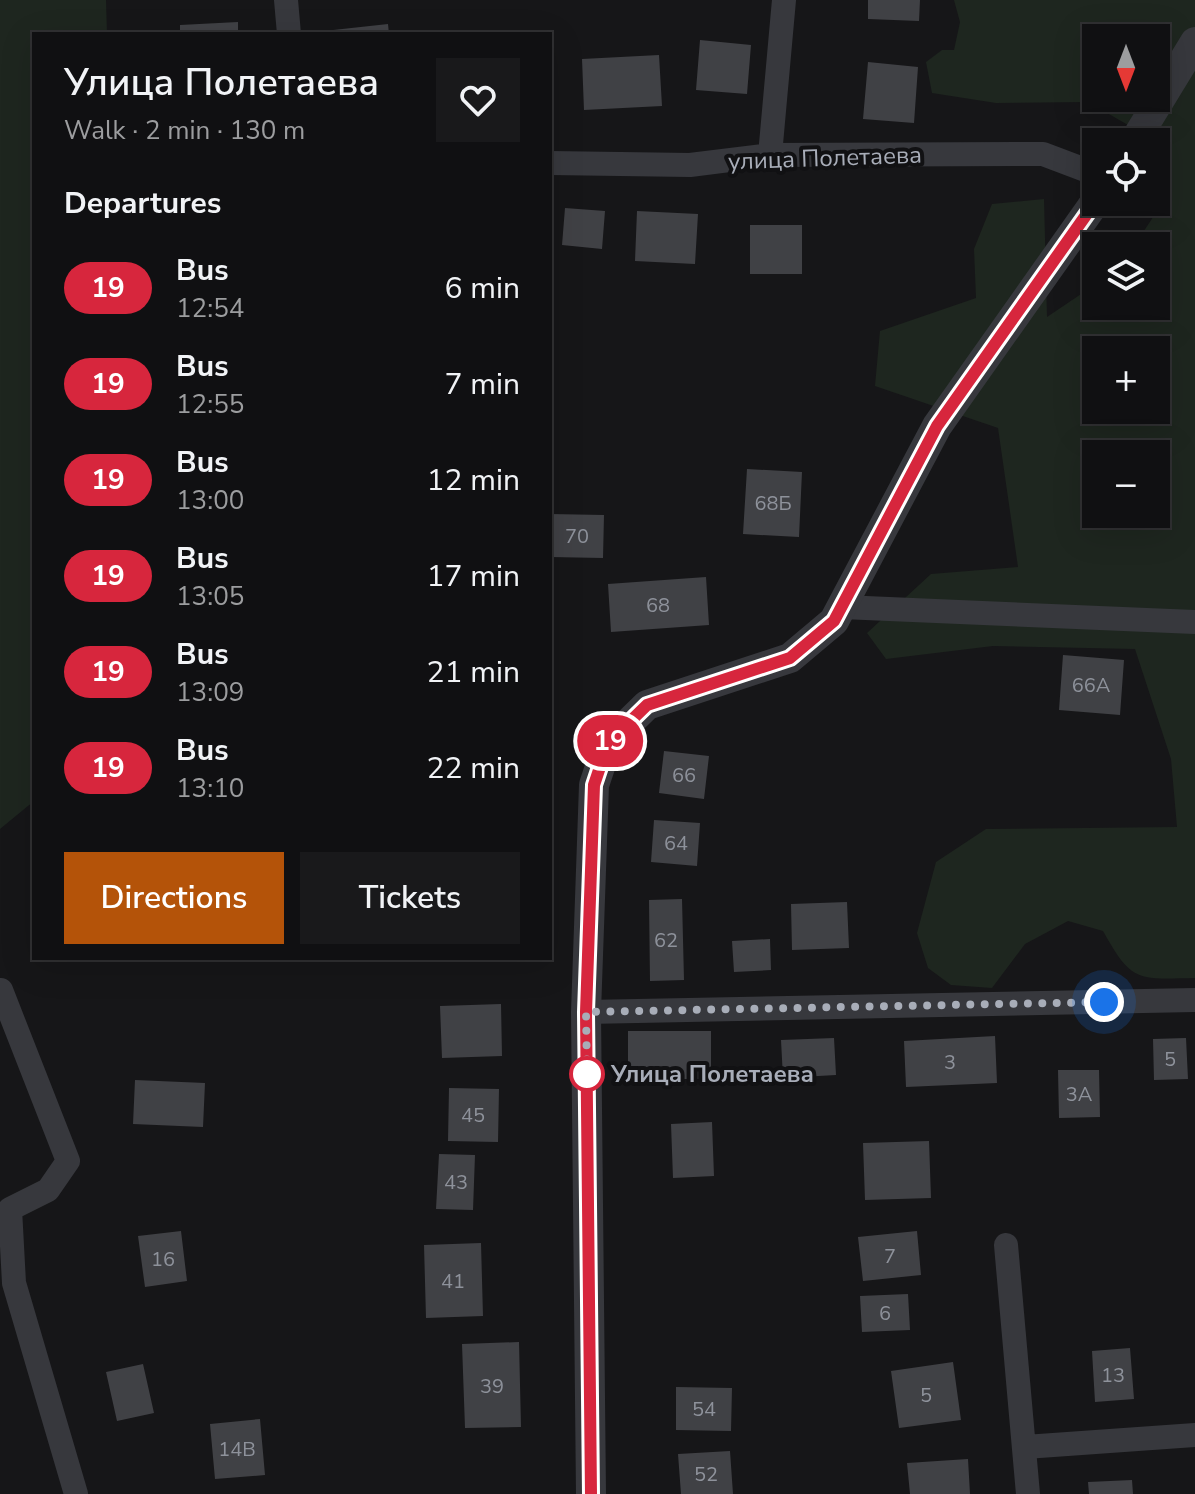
<!DOCTYPE html>
<meta charset="utf-8">
<style>
body{margin:0;font-family:"Nunito Sans",sans-serif;background:#19191b;color:#f1f3f6;height:100vh;display:flex;flex-direction:column;font-size:30px;white-space:nowrap}
*{box-sizing:border-box;margin:0}
p{font-size:26px;color:#9c9d9f}
.icon{flex:none;width:44px;height:44px;fill:none;stroke:currentColor;stroke-width:2;stroke-linecap:round;stroke-linejoin:round}
.map{position:relative;flex:1;overflow:hidden}
.drawer{position:absolute;left:32px;top:32px;width:520px;height:928px;display:flex;flex-direction:column;background:#101012;border-radius:0px;box-shadow:0 8px 32px #0002,0 0 0 2px #303032}
.drawer>*{flex:none}
.badge{padding:0 16px;border-radius:26px;font-size:28px;line-height:52px}
.needle{width:52px;rotate:180deg}
.buttons{position:absolute;left:1082px;top:24px;display:grid;gap:16px}
.buttons a{display:grid;place-items:center;width:88px;height:88px;border-radius:0px;background:#101012;box-shadow:0 8px 32px #0002,0 0 0 2px #303032;font-size:40px}
.you{position:absolute;width:40px;height:40px;margin:-20px;border:6px solid #fff;border-radius:50%;background:#1a73e8;box-shadow:0 0 0 12px #1a73e833}
.map>.badge{position:absolute;translate:-50% -50%;box-shadow:0 0 0 4px #fff}
h2{padding:0 32px;font-size:30px;line-height:72px}
.round{display:grid;place-items:center;flex:none;width:84px;height:84px;border-radius:0px;background:#19191b}
.summary{display:flex;align-items:center;justify-content:space-between;height:136px;padding:0 32px}
h1{font-size:38px;font-weight:600;line-height:60px}
.primary-button{display:flex;gap:16px;margin-top:auto;padding:16px 32px}
.primary-button a{flex:1;height:92px;border-radius:0px;background:#b45309;color:#fff;font-size:32px;font-weight:600;line-height:92px;text-align:center}
.primary-button a+a{background:#19191b;color:#f1f3f6}
ul{padding:0;list-style:none}
li{display:flex;align-items:center;gap:24px;height:96px;padding:0 32px}
li div{flex:1}
li b{display:block;font-size:30px}
li em{font-style:normal}
li .badge{min-width:88px;font-weight:700;text-align:center}
.map>svg:first-child{display:block}
</style>
<div class="map">
<svg width="1195" height="1494" viewBox="0 0 1195 1494">
<rect width="100%" height="100%" fill="#161618"/>
<!-- green -->
<path fill="#1e261f" fill-rule="evenodd" d="M 0,0 L 106,0 L 107,34 L 34,34 L 34,801 L 0,829 Z
M 954,0 L 1195,0 L 1195,978 C 1137,979 1132,983 1103,931 L 1068,921 L 1025,944 L 992,988 L 951,985 L 928,968 L 917,933 L 936,862 L 986,829 L 1177,827 L 1171,759 L 1135,649 L 993,646 L 886,659 L 867,633 L 931,574 L 1018,567 L 998,428 L 875,386 L 880,331 L 976,298 L 974,249 L 992,204 L 1044,199 L 1047,317 L 1096,284 L 1096,306 L 1156,306 L 1156,246 L 1134,246 L 1163,202 L 1168,148 L 1088,102 L 996,103 L 932,93 L 926,62 L 942,50 L 954,50 L 960,22 ZM 1096,38 L 1156,38 L 1156,98 L 1096,98 ZM 1096,350 L 1156,350 L 1156,410 L 1096,410 ZM 1096,454 L 1156,454 L 1156,514 L 1096,514 Z"/>
<!-- building -->
<path fill="#404145" d="M 868,0 L 920,0 L 919,21 L 868,19 Z
M 238,22 L 238,34 L 180,34 L 180,25 Z
M 388,24 L 389,34 L 325,34 L 324,31 Z
M 700,40 L 751,45 L 747,94 L 696,90 Z
M 659,55 L 662,106 L 584,110 L 582,59 Z
M 868,62 L 918,67 L 914,123 L 863,119 Z
M 565,208 L 605,211 L 602,249 L 562,245 Z
M 637,211 L 698,214 L 695,264 L 635,261 Z
M 750,225 L 802,225 L 802,274 L 750,274 Z
M 747,469 L 802,472 L 799,537 L 743,534 Z
M 550,514 L 604,515 L 603,558 L 550,557 Z
M 706,577 L 709,625 L 611,632 L 608,584 Z
M 1063,655 L 1124,660 L 1120,715 L 1059,710 Z
M 664,751 L 709,756 L 704,799 L 659,793 Z
M 654,820 L 700,823 L 697,866 L 651,862 Z
M 682,899 L 684,980 L 650,981 L 649,900 Z
M 847,902 L 849,948 L 792,950 L 791,904 Z
M 770,939 L 771,970 L 734,972 L 732,941 Z
M 501,1004 L 502,1056 L 442,1058 L 440,1006 Z
M 628,1031 L 711,1031 L 711,1079 L 628,1079 Z
M 995,1036 L 997,1083 L 906,1087 L 904,1041 Z
M 834,1038 L 836,1075 L 783,1078 L 781,1040 Z
M 1186,1038 L 1188,1079 L 1154,1080 L 1153,1039 Z
M 1058,1070 L 1099,1070 L 1100,1117 L 1059,1118 Z
M 135,1080 L 205,1083 L 203,1127 L 133,1124 Z
M 449,1088 L 499,1089 L 498,1142 L 448,1141 Z
M 712,1122 L 714,1176 L 673,1178 L 671,1124 Z
M 929,1141 L 931,1198 L 865,1200 L 863,1143 Z
M 439,1154 L 475,1155 L 473,1210 L 436,1209 Z
M 181,1231 L 187,1281 L 145,1287 L 138,1236 Z
M 917,1231 L 921,1275 L 863,1281 L 858,1237 Z
M 481,1243 L 483,1316 L 426,1318 L 424,1245 Z
M 908,1294 L 910,1330 L 862,1332 L 860,1296 Z
M 519,1342 L 521,1427 L 465,1428 L 462,1344 Z
M 1130,1348 L 1134,1399 L 1095,1402 L 1092,1351 Z
M 953,1362 L 961,1420 L 899,1428 L 891,1371 Z
M 143,1364 L 154,1413 L 117,1421 L 106,1372 Z
M 676,1387 L 732,1388 L 731,1431 L 676,1430 Z
M 260,1419 L 265,1475 L 215,1479 L 210,1424 Z
M 730,1451 L 733,1494 L 681,1494 L 678,1454 Z
M 968,1459 L 970,1494 L 910,1494 L 907,1463 Z
M 1132,1480 L 1133,1494 L 1089,1494 L 1088,1482 Z"/>
<g fill="none" stroke-linecap="round" stroke-linejoin="round">
<!-- minor -->
<path stroke="#37383d" stroke-width="24" d="M 286,0 L 289,34
M 770,155 L 784,0
M 550,163 L 690,165 L 770,155 L 1043,154 L 1096,174
M 842,607 L 1195,622
M 1,990 L 68,1161 L 48,1190 L 10,1209 L 14,1283 L 76,1494
M 586,1012 L 1195,1000
M 1006,1245 L 1028,1494
M 1025,1447 L 1195,1435"/>
<!-- tertiary -->
<path stroke="#37383d" stroke-width="30" d="M 1134,142 L 1195,42
M 591,1494 L 586,1012 L 594,785 L 608,743 L 647,705 L 790,658 L 834,621 L 937,426 L 1096,201"/>
</g>
<g fill="none" stroke-linecap="round" stroke-linejoin="round">
<defs>
<path id="line" d="M 591,1494 L 586,1012 L 594,785 L 608,743 L 647,705 L 790,658 L 834,621 L 937,426 L 1096,201"/>
</defs>
<!-- line casing -->
<use href="#line" stroke="#fff" stroke-width="18"/>
<!-- line -->
<use href="#line" stroke="#d7263d" stroke-width="12"/>
<!-- walk -->
<path stroke="#a8adb8" stroke-width="8" stroke-dasharray="0 14.4" d="M 587,1074 L 586,1012 L 1104,1002"/>
</g>
<!-- markers -->
<circle fill="#fff" stroke="#d7263d" stroke-width="4" cx="587" cy="1074" r="16"/>
<g text-anchor="middle" stroke-width="8" stroke-linejoin="round" paint-order="stroke">
<!-- number labels -->
<g font-size="20" fill="#8e929b">
<text x="773" y="510">68Б</text>
<text x="577" y="543">70</text>
<text x="658" y="612">68</text>
<text x="1091" y="692">66А</text>
<text x="684" y="782">66</text>
<text x="676" y="850">64</text>
<text x="666" y="947">62</text>
<text x="1170" y="1066">5</text>
<text x="950" y="1069">3</text>
<text x="1079" y="1101">3А</text>
<text x="473" y="1122">45</text>
<text x="456" y="1189">43</text>
<text x="890" y="1263">7</text>
<text x="163" y="1266">16</text>
<text x="453" y="1288">41</text>
<text x="885" y="1320">6</text>
<text x="1113" y="1382">13</text>
<text x="492" y="1393">39</text>
<text x="926" y="1402">5</text>
<text x="704" y="1416">54</text>
<text x="237" y="1456">14В</text>
<text x="706" y="1481">52</text>
</g>
<!-- street labels -->
<g font-size="24" fill="#a8adb8" stroke="#111113">
<text transform="translate(825 158) rotate(-2)" y="8">улица Полетаева</text>
</g>
<!-- stop labels -->
<g font-size="24" font-weight="bold" fill="#a8adb8" stroke="#111113" text-anchor="start">
<text x="611" y="1082">Улица Полетаева</text>
</g>
</g>
</svg>
<div class="buttons">
<a><svg class="needle" viewBox="-14 -14 28 28"><path d="M0-13l5 13h-10z" fill="#e53935"/><path d="M0 13l5-13h-10z" fill="#9c9d9f"/></svg></a>
<a><svg class="icon" aria-label="locate" viewBox="0 0 24 24"><circle cx="12" cy="12" r="6"/><path d="M12 2v4M12 18v4M2 12h4M18 12h4"/></svg></a>
<a><svg class="icon" aria-label="layers" viewBox="0 0 24 24"><path d="M12 4l9 5-9 5-9-5zM3 14l9 5 9-5"/></svg></a>
<a>+</a>
<a>−</a>
</div>
<div class="you" style="left:1104px;top:1002px"></div>
<b class="badge" style="left:610px;top:741px;background:#d7263d;color:#fff">19</b>
<section class="drawer">
<div class="summary"><div><h1>Улица Полетаева</h1><p>Walk · 2 min · 130 m</p></div><a class="round"><svg class="icon" aria-label="heart" viewBox="0 0 24 24"><path d="M12 20l-8-8c-3-5 5-10 8-4 3-6 11-1 8 4z"/></svg></a></div>
<h2>Departures</h2>
<ul>
<li><span class="badge" style="background:#d7263d;color:#fff">19</span><div><b>Bus</b><p>12:54</p></div><em>6 min</em></li>
<li><span class="badge" style="background:#d7263d;color:#fff">19</span><div><b>Bus</b><p>12:55</p></div><em>7 min</em></li>
<li><span class="badge" style="background:#d7263d;color:#fff">19</span><div><b>Bus</b><p>13:00</p></div><em>12 min</em></li>
<li><span class="badge" style="background:#d7263d;color:#fff">19</span><div><b>Bus</b><p>13:05</p></div><em>17 min</em></li>
<li><span class="badge" style="background:#d7263d;color:#fff">19</span><div><b>Bus</b><p>13:09</p></div><em>21 min</em></li>
<li><span class="badge" style="background:#d7263d;color:#fff">19</span><div><b>Bus</b><p>13:10</p></div><em>22 min</em></li>
</ul>
<div class="primary-button"><a>Directions</a><a>Tickets</a></div>
</section>
</div>
